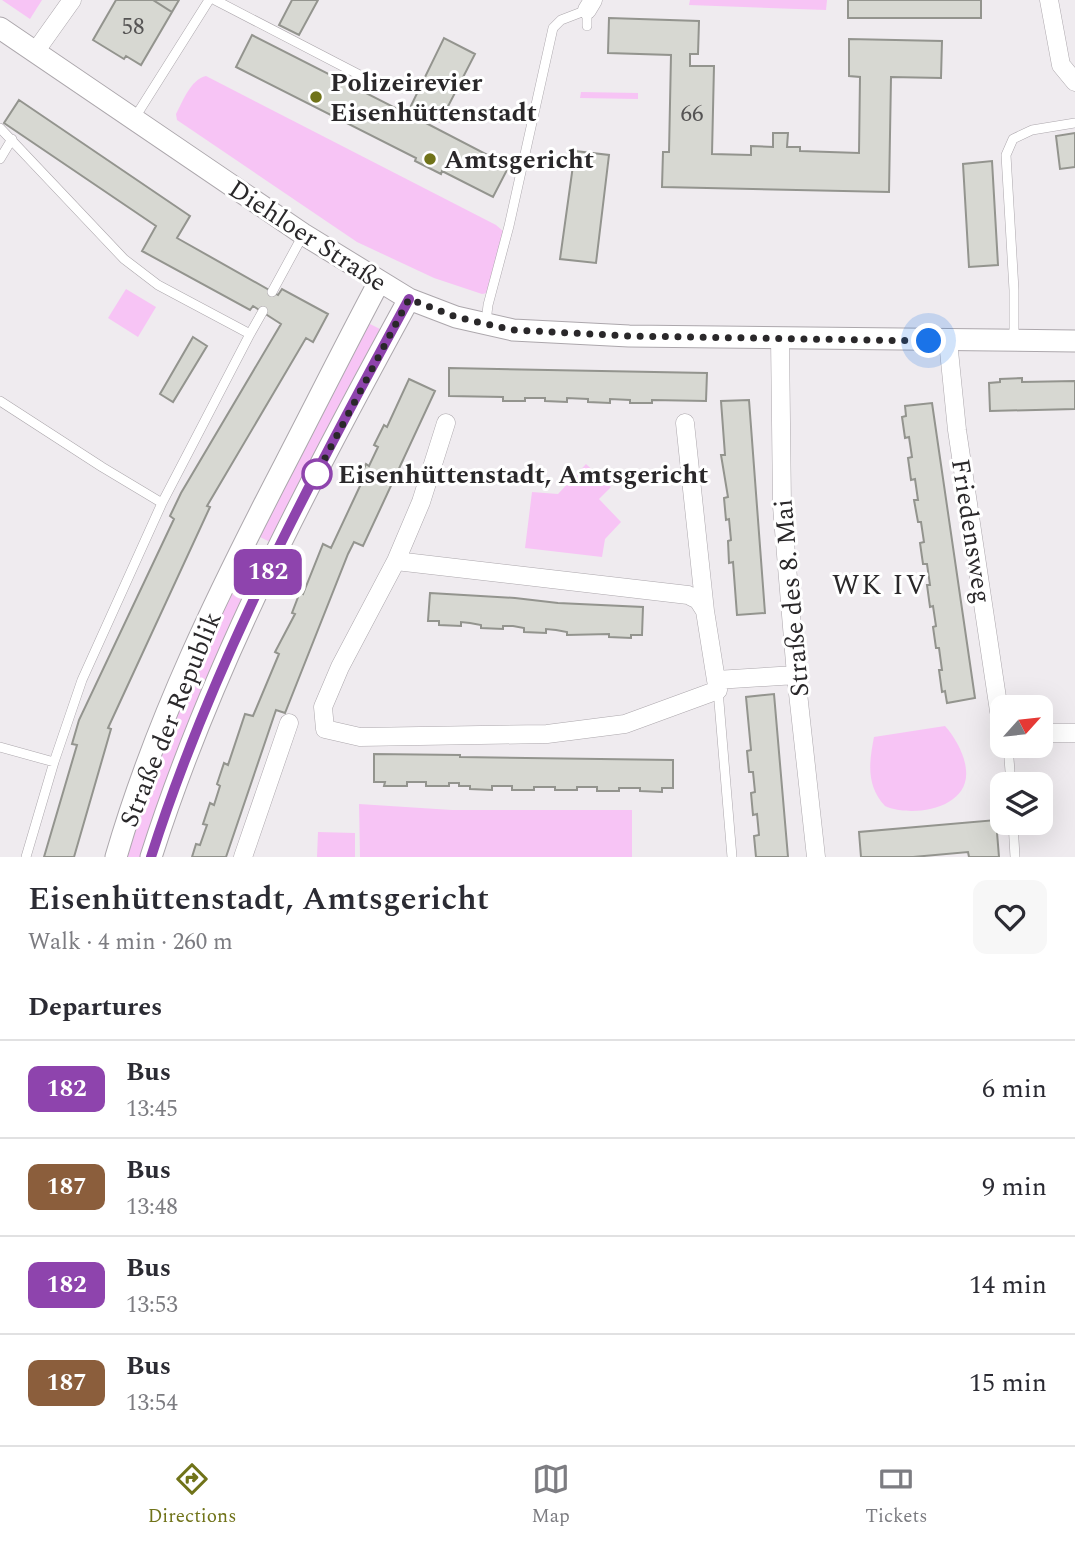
<!DOCTYPE html>
<meta charset="utf-8">
<style>
body{margin:0;font-family:Spectral,serif;background:#f7f7f7;color:#2b2b33;height:100vh;display:flex;flex-direction:column;font-size:26px;white-space:nowrap}
*{box-sizing:border-box;margin:0}
p{font-size:23px;color:#7c7c81}
.icon{flex:none;width:38px;height:38px;fill:none;stroke:currentColor;stroke-width:2;stroke-linecap:round;stroke-linejoin:round}
.map{position:relative;height:857px;overflow:hidden}
.drawer{display:flex;flex-direction:column;background:#fff;flex:1}
.drawer>*{flex:none}
.badge{padding:0 14px;border-radius:10px;font-size:24px;line-height:46px}
.needle{width:46px;rotate:63deg}
.controls{position:absolute;left:990px;top:695px;display:grid;gap:14px}
.controls a{display:grid;place-items:center;width:63px;height:63px;border-radius:14px;background:#fff;box-shadow:0 7px 28px #0002;font-size:35px}
.you{position:absolute;width:35px;height:35px;margin:-18px;border:5px solid #fff;border-radius:50%;background:#1a73e8;box-shadow:0 0 0 10px #1a73e833}
.map>.badge{position:absolute;translate:-50% -50%;box-shadow:0 0 0 4px #fff}
h2{padding:0 28px;font-size:26px;line-height:63px}
.round{display:grid;place-items:center;flex:none;width:74px;height:74px;border-radius:14px;background:#f7f7f7}
.overview{display:flex;align-items:center;justify-content:space-between;height:119px;padding:0 28px}
h1{font-size:33px;font-weight:600;line-height:52px}
ul{padding:0;list-style:none}
li{display:flex;align-items:center;gap:21px;height:98px;padding:0 28px;border-top:2px solid #e1e1e2}
li div{flex:1}
li b{display:block;font-size:26px}
li em{font-style:normal}
li .badge{min-width:77px;font-weight:700;text-align:center}
.tabs{display:flex;justify-content:space-around;align-items:center;height:98px;border-top:2px solid #e1e1e2;background:#fff;font-size:19px;color:#7c7c81}
.tabs a{display:grid;justify-items:center;gap:4px}
.tabs .selected{color:#707319}
.map>svg:first-child{display:block}
</style>
<div class="map">
<svg width="1075" height="857" viewBox="0 0 1075 857">
<rect width="100%" height="100%" fill="#efebef"/>
<!-- green -->
<path fill="#f7c4f5" d="M 2,0 L 42,0 L 30,19 Z
M 690,0 L 827,0 L 826,10 L 689,5 Z
M 206,76 L 496,225 L 503,231 L 503,235 L 487,293 L 482,294 L 434,278 L 357,242 L 177,120 L 176,114 C 183,101 191,79 206,76 Z
M 581,92 L 638,93 L 638,99 L 580,98 Z
M 126,289 L 156,307 L 138,337 L 108,318 Z
M 368,323 L 382,330 L 272,543 L 258,536 Z
M 586,464 L 611,487 L 599,499 L 621,522 L 605,539 L 602,557 L 525,548 L 532,492 L 558,494 Z
M 253,545 L 268,552 L 207,681 L 193,674 Z
M 189,684 L 203,690 L 142,857 L 126,857 L 143,803 Z
M 945,726 C 955,737 965,755 966,770 C 970,809 912,818 885,806 C 866,785 869,763 874,737 Z
M 359,804 L 452,810 L 632,810 L 632,857 L 360,857 Z
M 318,832 L 355,833 L 355,857 L 317,857 Z"/>
<!-- building -->
<path fill="#d7d8d2" stroke="#93948e" stroke-width="2" d="M 116,0 L 153,0 L 172,12 L 141,65 L 126,56 L 124,59 L 93,40 Z
M 153,0 L 179,0 L 172,12 Z
M 292,0 L 318,0 L 299,35 L 279,25 Z
M 848,0 L 981,0 L 981,18 L 848,18 Z
M 609,18 L 699,21 L 698,54 L 690,54 L 690,66 L 714,66 L 712,154 L 751,155 L 751,146 L 773,147 L 773,133 L 788,133 L 787,147 L 800,147 L 800,151 L 859,153 L 860,77 L 849,76 L 849,39 L 942,41 L 941,78 L 891,77 L 889,192 L 662,187 L 663,152 L 669,152 L 671,55 L 608,53 Z
M 252,35 L 407,114 L 444,38 L 475,54 L 440,122 L 425,114 L 422,121 L 509,166 L 493,197 L 442,171 L 441,174 L 415,161 L 416,158 L 236,67 Z
M 19,100 L 190,216 L 177,238 L 278,295 L 282,289 L 328,314 L 313,342 L 306,338 L 207,506 L 210,507 L 108,728 L 111,729 L 74,857 L 44,857 L 77,745 L 72,744 L 79,720 L 174,519 L 170,516 L 181,493 L 281,324 L 253,306 L 250,310 L 142,251 L 156,226 L 4,123 Z
M 1075,133 L 1075,167 L 1060,169 L 1056,136 Z
M 575,151 L 609,155 L 596,263 L 560,259 Z
M 992,161 L 998,265 L 969,267 L 963,164 Z
M 193,337 L 207,346 L 173,402 L 160,394 Z
M 449,368 L 707,373 L 706,401 L 652,400 L 652,403 L 630,403 L 630,400 L 610,399 L 610,403 L 588,402 L 588,399 L 567,398 L 567,402 L 545,401 L 545,398 L 525,398 L 525,401 L 503,401 L 503,397 L 449,396 Z
M 1022,378 L 1022,382 L 1075,381 L 1075,409 L 990,411 L 989,383 L 1000,382 L 1000,379 Z
M 409,379 L 435,391 L 363,546 L 354,542 L 348,554 L 285,713 L 276,710 L 226,857 L 192,857 L 196,844 L 200,845 L 207,825 L 203,824 L 210,803 L 214,805 L 220,786 L 217,784 L 224,763 L 228,765 L 245,714 L 253,716 L 279,654 L 275,652 L 295,614 L 292,613 L 300,592 L 303,594 L 323,544 L 331,548 L 360,486 L 357,484 L 366,464 L 369,466 L 378,447 L 374,445 L 384,425 L 387,427 Z
M 749,400 L 765,613 L 737,615 L 733,562 L 729,563 L 728,541 L 731,540 L 729,519 L 726,520 L 724,498 L 728,497 L 721,455 L 725,455 L 721,401 Z
M 932,403 L 975,698 L 947,703 L 945,691 L 942,692 L 939,670 L 942,670 L 939,648 L 936,648 L 933,627 L 936,626 L 933,606 L 930,607 L 927,585 L 930,585 L 927,564 L 923,564 L 920,543 L 924,542 L 921,522 L 918,522 L 914,500 L 918,500 L 915,479 L 911,480 L 908,458 L 912,457 L 909,437 L 905,438 L 902,417 L 906,416 L 905,406 Z
M 430,593 L 515,598 L 558,603 L 643,607 L 642,635 L 631,635 L 631,638 L 609,637 L 609,634 L 567,635 L 567,632 L 556,630 L 546,629 L 546,633 L 524,632 L 524,628 L 513,626 L 503,626 L 503,629 L 481,628 L 481,625 L 470,623 L 461,622 L 461,626 L 439,625 L 439,621 L 428,621 Z
M 774,694 L 788,857 L 756,857 L 754,836 L 759,835 L 757,814 L 753,815 L 751,793 L 755,792 L 753,772 L 749,772 L 747,751 L 751,750 L 746,697 Z
M 374,754 L 460,755 L 460,757 L 673,760 L 673,788 L 662,788 L 662,792 L 640,791 L 640,788 L 619,788 L 619,791 L 597,791 L 597,787 L 577,787 L 577,790 L 555,790 L 555,787 L 534,787 L 534,790 L 512,790 L 512,786 L 492,786 L 492,790 L 470,789 L 470,786 L 459,786 L 459,783 L 449,783 L 449,786 L 426,786 L 426,782 L 407,782 L 407,786 L 384,786 L 385,782 L 374,782 Z
M 996,820 L 999,857 L 969,857 L 968,852 L 913,857 L 861,857 L 859,832 Z"/>
<g fill="none" stroke-linecap="round" stroke-linejoin="round">
<defs>
<path id="service" d="M 215,0 L 377,84
M 134,119 L 209,0
M 0,128 L 124,259 L 158,285 L 250,334 L 162,503 L 82,680 L 54,762 L 26,857
M 0,159 L 12,139
M 272,292 L 303,235
M 486,322 L 488,305 L 509,226 L 553,28 L 561,20 L 587,10 L 587,26
M 250,334 L 263,311
M 1014,339 L 1014,290 L 1006,155 L 1013,139 L 1032,130 L 1075,123
M 0,401 L 102,467 L 162,503
M 718,690 L 732,857
M 1008,746 L 1011,784
M 0,747 L 54,762
M 1013,822 L 1015,857"/>
<path id="minor" d="M 1049,0 L 1061,65 L 1075,82
M 587,10 L 593,0
M 35,52 L 72,0
M 780,338 L 782,506 L 796,675 L 816,857
M 948,341 L 957,430 L 999,711 L 1003,720
M 685,423 L 705,611
M 396,561 L 421,502 L 446,423
M 716,680 L 705,611 L 698,600 L 688,595 L 396,561 L 340,667 L 323,707 L 325,729 L 360,737 L 547,734 L 625,724 L 718,690 L 716,680 L 796,675
M 1041,733 L 1075,733
M 243,857 L 289,723"/>
<path id="tertiary" d="M 0,28 L 303,234 L 409,299 L 456,317 L 513,330 L 629,336 L 1075,341
M 116,857 C 156,719 220,589 286,462 C 317,402 347,342 379,282
M 151,857 C 213,662 311,478 409,299"/>
</defs>
<!-- service casing -->
<use href="#service" stroke="#aca7ac" stroke-width="10"/>
<!-- minor casing -->
<use href="#minor" stroke="#aca7ac" stroke-width="19"/>
<!-- tertiary casing -->
<use href="#tertiary" stroke="#aca7ac" stroke-width="23"/>
<!-- service -->
<use href="#service" stroke="#fff" stroke-width="9"/>
<!-- minor -->
<use href="#minor" stroke="#fff" stroke-width="18"/>
<!-- tertiary -->
<use href="#tertiary" stroke="#fff" stroke-width="21"/>
</g>
<g fill="none" stroke-linecap="round" stroke-linejoin="round">
<defs>
<path id="line" d="M 151,857 C 213,662 311,479 409,299"/>
</defs>
<!-- line casing -->
<use href="#line" stroke="#fff" stroke-width="16"/>
<!-- line -->
<use href="#line" stroke="#8e44ad" stroke-width="10"/>
<!-- walk -->
<path stroke="#2a282a" stroke-width="7" stroke-dasharray="0 12.6" d="M 317,474 L 315,477 L 409,299 L 456,317 L 513,330 L 629,336 L 929,341"/>
</g>
<!-- markers -->
<g fill="#707319" stroke="#fff" stroke-width="2.5">
<circle cx="316" cy="97" r="7"/>
<circle cx="430" cy="159" r="7"/>
</g>
<circle fill="#fff" stroke="#8e44ad" stroke-width="3.5" cx="317" cy="474" r="14"/>
<g text-anchor="middle" stroke-width="6" stroke-linejoin="round" paint-order="stroke">
<!-- number labels -->
<g font-size="23" fill="#555454">
<text x="133" y="34">58</text>
<text x="692" y="121">66</text>
</g>
<!-- poi labels -->
<g font-size="26" font-weight="bold" fill="#2a282a" stroke="#fff" text-anchor="start">
<text x="330" y="91">Polizeirevier<tspan x="330" dy="30">Eisenhüttenstadt</tspan></text>
<text x="444" y="168">Amtsgericht</text>
</g>
<!-- street labels -->
<g font-size="26" fill="#2a282a" stroke="#fff">
<text transform="translate(308 235) rotate(33)" y="9">Diehloer Straße</text>
<text transform="translate(972 531) rotate(81)" y="9">Friedensweg</text>
<text transform="translate(791 598) rotate(-95)" y="9">Straße des 8. Mai</text>
<text transform="translate(170 719) rotate(-68)" y="9">Straße der Republik</text>
</g>
<!-- stop labels -->
<g font-size="26" font-weight="bold" fill="#2a282a" stroke="#fff" text-anchor="start">
<text x="338" y="483">Eisenhüttenstadt, Amtsgericht</text>
</g>
<!-- neighbourhood labels -->
<g font-size="28" letter-spacing="2" fill="#2a282a" stroke="#fff">
<text x="880" y="594">WK IV</text>
</g>
</g>
</svg>
<div class="controls">
<a><svg class="needle" viewBox="-14 -14 28 28"><path d="M0-13l5 13h-10z" fill="#e53935"/><path d="M0 13l5-13h-10z" fill="#7c7c81"/></svg></a>
<a><svg class="icon" aria-label="layers" viewBox="0 0 24 24"><path d="M12 4l9 5-9 5-9-5zM3 14l9 5 9-5"/></svg></a>
</div>
<div class="you" style="left:929px;top:341px"></div>
<b class="badge" style="left:268px;top:572px;background:#8e44ad;color:#fff">182</b>
</div>
<section class="drawer">
<div class="overview"><div><h1>Eisenhüttenstadt, Amtsgericht</h1><p>Walk · 4 min · 260 m</p></div><a class="round"><svg class="icon" aria-label="heart" viewBox="0 0 24 24"><path d="M12 20l-8-8c-3-5 5-10 8-4 3-6 11-1 8 4z"/></svg></a></div>
<h2>Departures</h2>
<ul>
<li><span class="badge" style="background:#8e44ad;color:#fff">182</span><div><b>Bus</b><p>13:45</p></div><em>6 min</em></li>
<li><span class="badge" style="background:#8b5e3c;color:#fff">187</span><div><b>Bus</b><p>13:48</p></div><em>9 min</em></li>
<li><span class="badge" style="background:#8e44ad;color:#fff">182</span><div><b>Bus</b><p>13:53</p></div><em>14 min</em></li>
<li><span class="badge" style="background:#8b5e3c;color:#fff">187</span><div><b>Bus</b><p>13:54</p></div><em>15 min</em></li>
</ul>
</section>
<nav class="tabs">
<a class="selected"><svg class="icon" aria-label="directions" viewBox="0 0 24 24"><path d="M12 3l9 9-9 9-9-9zM9 14v-3h6M13 9l2 2-2 2"/></svg>Directions</a>
<a><svg class="icon" aria-label="map" viewBox="0 0 24 24"><path d="M3 6l6-2 6 2 6-2v14l-6 2-6-2-6 2zM9 4v14M15 6v14"/></svg>Map</a>
<a><svg class="icon" aria-label="tickets" viewBox="0 0 24 24"><path d="M3 7h18v10H3zM15 7v10"/></svg>Tickets</a>
</nav>
